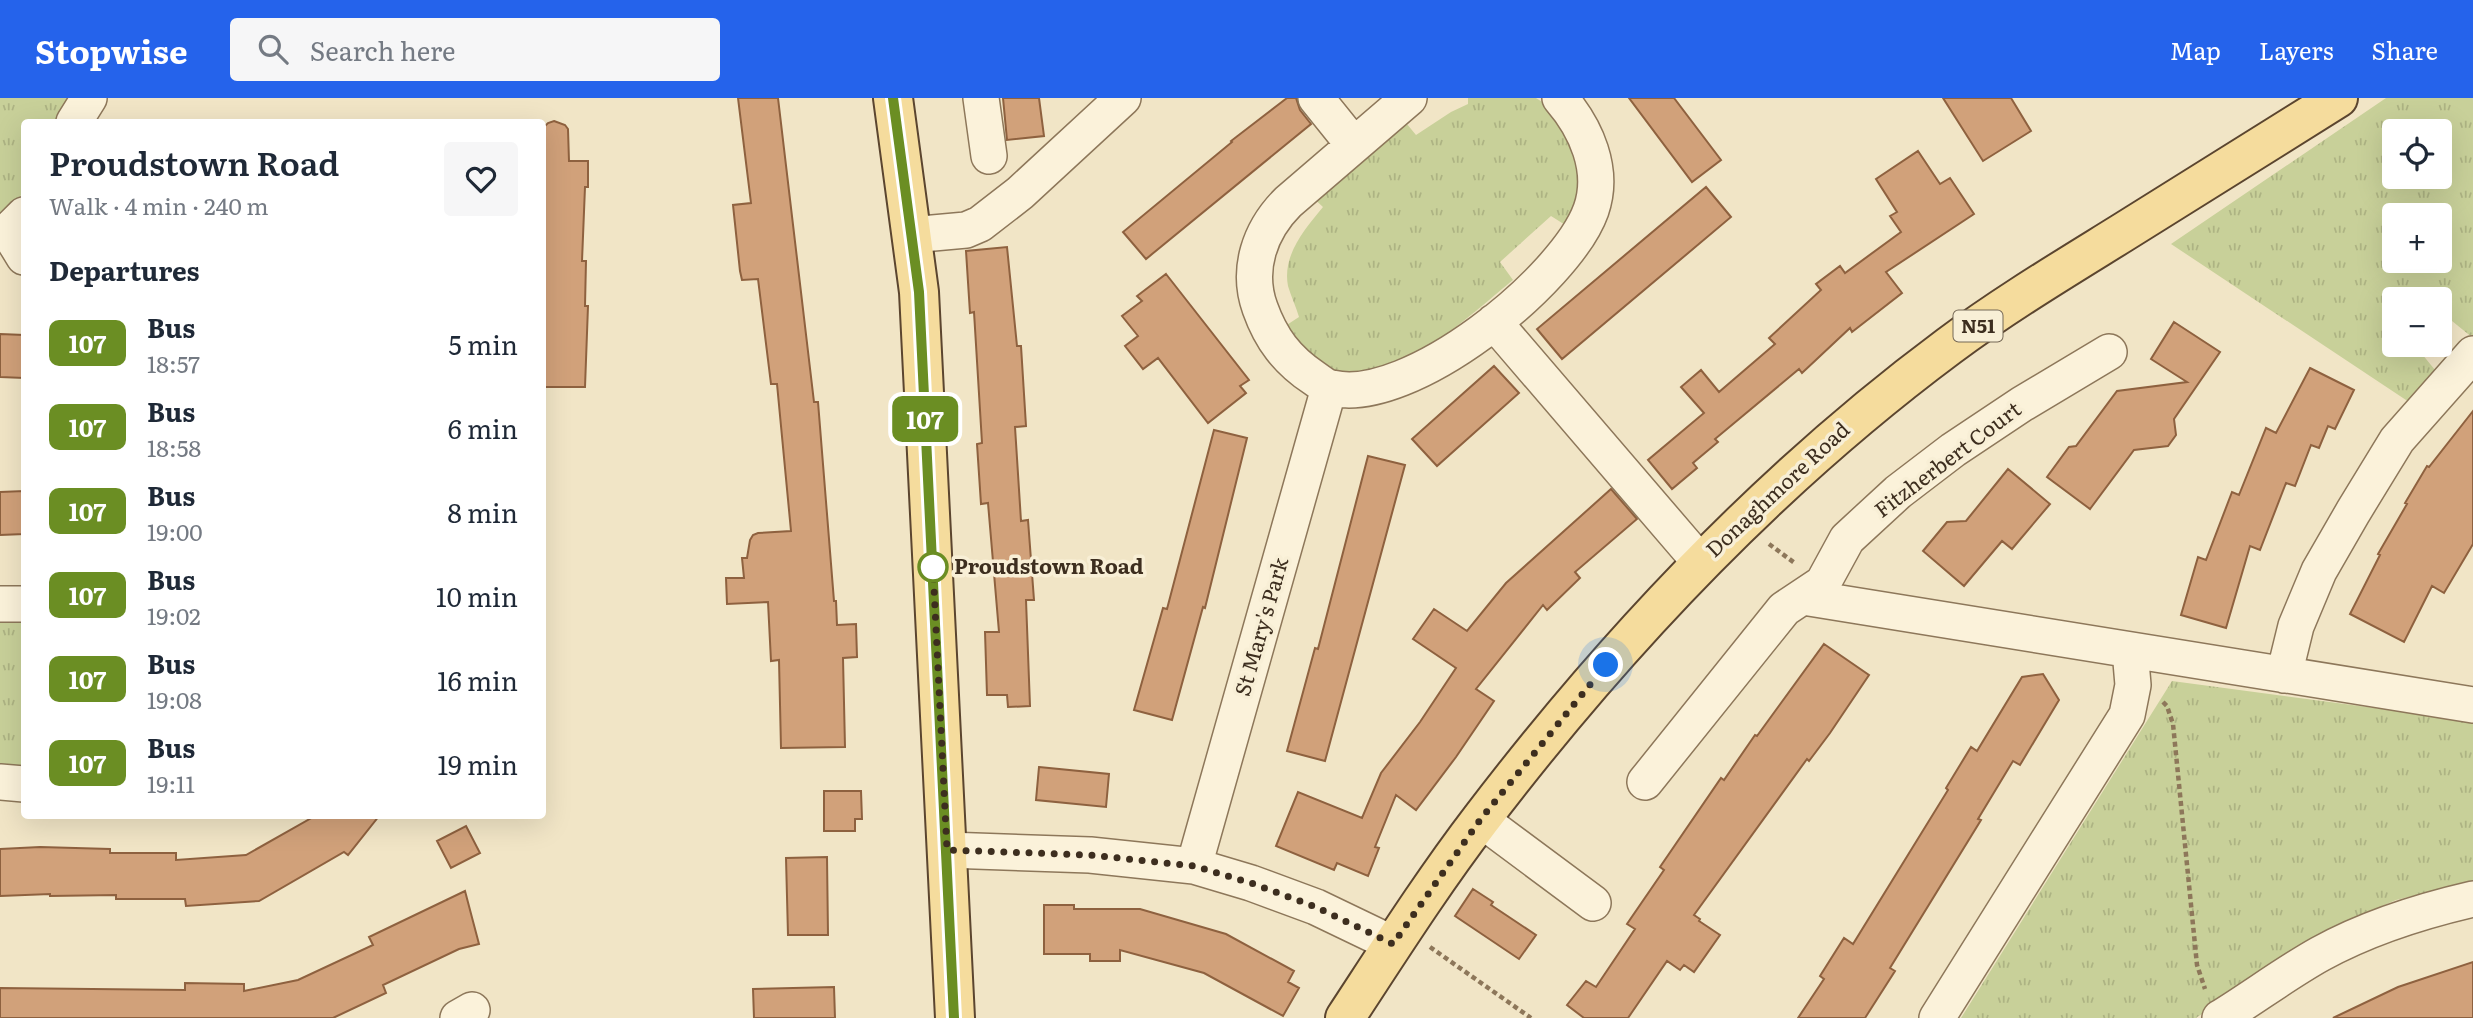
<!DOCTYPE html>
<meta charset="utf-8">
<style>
body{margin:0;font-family:Literata,serif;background:#f6f6f7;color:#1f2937;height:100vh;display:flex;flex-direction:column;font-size:26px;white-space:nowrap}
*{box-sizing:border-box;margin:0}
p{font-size:23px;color:#747a83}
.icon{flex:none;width:38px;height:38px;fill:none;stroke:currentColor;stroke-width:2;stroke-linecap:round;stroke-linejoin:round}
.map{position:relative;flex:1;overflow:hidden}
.details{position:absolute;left:21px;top:21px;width:525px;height:700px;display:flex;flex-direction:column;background:#fff;border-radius:7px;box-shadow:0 7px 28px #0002}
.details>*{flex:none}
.badge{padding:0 14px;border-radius:10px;font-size:24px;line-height:46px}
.controls{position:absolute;left:2382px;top:21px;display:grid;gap:14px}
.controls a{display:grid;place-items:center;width:70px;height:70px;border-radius:7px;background:#fff;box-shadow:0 7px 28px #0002;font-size:35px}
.you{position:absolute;width:35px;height:35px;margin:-18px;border:5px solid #fff;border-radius:50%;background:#1a73e8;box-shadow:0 0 0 10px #1a73e833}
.map>.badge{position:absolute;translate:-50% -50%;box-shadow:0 0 0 4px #fff}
h2{padding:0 28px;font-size:26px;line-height:63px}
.round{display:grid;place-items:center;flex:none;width:74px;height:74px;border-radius:7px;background:#f6f6f7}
.overview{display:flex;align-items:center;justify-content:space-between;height:119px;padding:0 28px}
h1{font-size:33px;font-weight:600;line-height:52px}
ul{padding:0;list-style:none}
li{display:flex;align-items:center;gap:21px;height:84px;padding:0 28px}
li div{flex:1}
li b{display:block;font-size:26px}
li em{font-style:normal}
li .badge{min-width:77px;font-weight:700;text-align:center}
header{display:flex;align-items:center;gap:42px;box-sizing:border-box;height:98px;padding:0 35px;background:#2563eb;color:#fff}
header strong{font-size:33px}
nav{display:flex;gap:38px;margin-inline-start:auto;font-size:24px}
.search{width:490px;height:63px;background:#f6f6f7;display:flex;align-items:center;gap:18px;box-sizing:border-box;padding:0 24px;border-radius:7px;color:#747a83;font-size:26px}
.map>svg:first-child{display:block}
</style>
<header>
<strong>Stopwise</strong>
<div class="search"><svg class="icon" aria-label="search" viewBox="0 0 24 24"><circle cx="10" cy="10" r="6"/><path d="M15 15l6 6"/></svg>Search here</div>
<nav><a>Map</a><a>Layers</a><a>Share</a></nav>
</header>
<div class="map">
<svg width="2473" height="920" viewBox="0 0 2473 920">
<defs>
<pattern id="grass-tufts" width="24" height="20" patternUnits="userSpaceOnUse" patternTransform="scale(1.75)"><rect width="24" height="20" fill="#c8d099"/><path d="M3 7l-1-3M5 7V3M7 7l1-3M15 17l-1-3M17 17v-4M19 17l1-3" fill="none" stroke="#adb383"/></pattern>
</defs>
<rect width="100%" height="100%" fill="#f1e5c6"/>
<!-- grass -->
<path fill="url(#grass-tufts)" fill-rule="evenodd" d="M 0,0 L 75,0 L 59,24 L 24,24 L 24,94 L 0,120 Z
M 1468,0 L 1536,0 L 1550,9 L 1584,73 L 1570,130 L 1551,118 L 1500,164 L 1513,182 C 1472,215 1390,295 1334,274 C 1322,270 1291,241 1279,232 L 1299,219 C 1296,209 1291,198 1288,188 C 1282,157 1305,131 1323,109 L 1308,95 L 1402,20 L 1416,37 L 1451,14 L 1468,6 Z
M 2386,0 L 2473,0 L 2473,240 L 2452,223 L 2440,236 L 2440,201 L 2394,201 L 2394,247 L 2430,247 L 2422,256 L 2435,272 L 2409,304 L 2171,146 ZM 2394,33 L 2440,33 L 2440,79 L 2394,79 ZM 2394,117 L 2440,117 L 2440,163 L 2394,163 Z
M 24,519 L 24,669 L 0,667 L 0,521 Z
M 2172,583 L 2473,623 L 2473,783 L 2396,802 L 2324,833 L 2196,920 L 1961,920 Z"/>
<!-- building -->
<path fill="#d1a17a" stroke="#8e613f" stroke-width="2" d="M 738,0 L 778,0 L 814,304 L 818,304 L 834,503 L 836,503 L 837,527 L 856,526 L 857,559 L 843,560 L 845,649 L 781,650 L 779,562 L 771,563 L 768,504 L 727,506 L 726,480 L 744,480 L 742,460 L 747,460 L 750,442 L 753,437 L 758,435 L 791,433 L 777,286 L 771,286 L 758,181 L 742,182 L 740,173 L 733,107 L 751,105 Z
M 1003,0 L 1039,0 L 1044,38 L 1007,42 Z
M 1287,0 L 1296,0 L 1300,12 L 1311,26 L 1146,161 L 1123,134 L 1232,44 L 1231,43 Z
M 1629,0 L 1674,0 L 1721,62 L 1692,84 Z
M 1943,0 L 2011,0 L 2031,33 L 1983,63 Z
M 554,23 L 565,27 L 568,31 L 569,63 L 588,63 L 588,89 L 585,89 L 582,163 L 586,163 L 585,208 L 588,208 L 585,289 L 542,289 L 542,31 L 548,25 Z
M 1918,53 L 1940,86 L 1950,80 L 1974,116 L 1886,174 L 1902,195 L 1852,234 L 1850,230 L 1802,275 L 1799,271 L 1715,341 L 1718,344 L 1693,365 L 1697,370 L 1672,391 L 1648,362 L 1704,315 L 1681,289 L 1701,272 L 1719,294 L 1775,246 L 1769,240 L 1821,192 L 1816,186 L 1840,168 L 1845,175 L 1901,134 L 1890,118 L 1897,114 L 1876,81 Z
M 1706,89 L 1731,119 L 1562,261 L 1537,231 Z
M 1007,149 L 1017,248 L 1021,248 L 1026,328 L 1015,329 L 1021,423 L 1028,422 L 1034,502 L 1026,502 L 1030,608 L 1008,609 L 1007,597 L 987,597 L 985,534 L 999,534 L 988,405 L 981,406 L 977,346 L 982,345 L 974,214 L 970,215 L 966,153 Z
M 1166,176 L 1249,282 L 1240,288 L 1246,295 L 1208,325 L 1158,260 L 1143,271 L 1125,248 L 1138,238 L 1122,218 L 1142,203 L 1137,198 Z
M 2174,224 L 2220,254 L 2174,321 L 2176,337 L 2168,348 L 2134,352 L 2090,411 L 2047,379 L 2069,349 L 2076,348 L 2117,293 L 2187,284 L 2151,261 Z
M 0,236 L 24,237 L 24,280 L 0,279 Z
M 1494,268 L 1519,295 L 1437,368 L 1412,341 Z
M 2310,270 L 2354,292 L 2335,331 L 2328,328 L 2319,350 L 2311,347 L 2295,388 L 2286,385 L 2260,452 L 2250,448 L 2226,530 L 2181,517 L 2198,459 L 2206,462 L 2232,394 L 2239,397 L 2266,330 L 2276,335 Z
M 2473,313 L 2473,446 L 2444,495 L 2432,488 L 2404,544 L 2350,516 L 2380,457 L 2378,456 L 2407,406 L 2405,405 L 2427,368 L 2429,369 Z
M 1214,332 L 1247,340 L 1205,510 L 1203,509 L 1172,622 L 1134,612 L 1163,510 L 1167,511 Z
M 1368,358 L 1405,367 L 1325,663 L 1287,653 L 1315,550 L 1318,551 Z
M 2008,371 L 2050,406 L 2012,451 L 2002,443 L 1964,488 L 1923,453 L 1947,424 L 1966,423 Z
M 1611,391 L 1637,421 L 1575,474 L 1580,480 L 1547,512 L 1543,507 L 1476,591 L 1494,603 L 1456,659 L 1416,712 L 1396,697 L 1375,749 L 1379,750 L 1368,778 L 1337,765 L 1334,772 L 1276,748 L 1298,694 L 1362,720 L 1381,675 L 1420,624 L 1456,570 L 1413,541 L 1434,511 L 1467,533 L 1506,485 Z
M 24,393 L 24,436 L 0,437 L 0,394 Z
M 1824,546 L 1869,577 L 1830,635 L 1809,663 L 1807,661 L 1694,817 L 1700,821 L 1699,823 L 1720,837 L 1694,874 L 1684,867 L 1680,872 L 1667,863 L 1628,920 L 1584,920 L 1567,907 L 1586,883 L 1596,889 L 1635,831 L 1627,826 L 1664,772 L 1660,769 L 1721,680 L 1724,682 L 1755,637 L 1757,638 Z
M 2043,576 L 2059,602 L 2020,667 L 2013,663 L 1978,721 L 1981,722 L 1890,870 L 1895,873 L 1865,920 L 1798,920 L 1824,881 L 1820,878 L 1844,840 L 1853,846 L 1948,692 L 1946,690 L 1971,649 L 1977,653 L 2022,579 Z
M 1039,669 L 1109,676 L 1106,709 L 1036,702 Z
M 824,693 L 861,693 L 862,721 L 855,721 L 855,733 L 824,733 Z
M 315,718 L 379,718 L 348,757 L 344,754 L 259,803 L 186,808 L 185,801 L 116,801 L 116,797 L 50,798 L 50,796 L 0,798 L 0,751 L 40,749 L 110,751 L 110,755 L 176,755 L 176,762 L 246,757 Z
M 466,728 L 480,755 L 451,770 L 437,743 Z
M 827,759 L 828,837 L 788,837 L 786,760 Z
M 1473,791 L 1493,804 L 1491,807 L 1536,837 L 1519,861 L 1455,818 Z
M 465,793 L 479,846 L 459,851 L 383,887 L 386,895 L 333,920 L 0,920 L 0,890 L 185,892 L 185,885 L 244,886 L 244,893 L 298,882 L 373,847 L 369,839 Z
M 1044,807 L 1074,807 L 1074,811 L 1140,811 L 1226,836 L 1294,873 L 1288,884 L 1299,890 L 1283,918 L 1204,875 L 1120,852 L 1120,863 L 1090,863 L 1090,856 L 1044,856 Z
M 2473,864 L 2473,920 L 2333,920 L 2398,889 Z
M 834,889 L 835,920 L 754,920 L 753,891 Z"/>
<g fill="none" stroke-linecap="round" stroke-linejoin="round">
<defs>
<path id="minor" d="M 981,0 L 989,58
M 1316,0 L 1353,46
M 1409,0 L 1288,104 C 1260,132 1246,171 1260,210 C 1271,241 1287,262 1314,280 C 1320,284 1325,289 1332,290 C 1409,309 1566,182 1591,112 C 1605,72 1586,30 1560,0
M 74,24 L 89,0
M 8,133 L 24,159
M 0,136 L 8,133 L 24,117
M 911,137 L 966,132 L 980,126 L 1020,95 L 1123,0
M 1494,224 L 1700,464
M 1803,499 L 2473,607
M 0,506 L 24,506
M 2284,577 L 2296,528 L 2319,473 L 2353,414 L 2397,342 L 2473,256
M 0,684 L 24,686
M 1645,684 L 1784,511 L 1823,485 L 1847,441 L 1898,394 L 1953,352 L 2022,306 L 2109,254
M 1480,721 L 1593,805
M 947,752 L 1090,757 L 1194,768 L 1251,785 L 1316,809 L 1393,846
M 1194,768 L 1329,290
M 458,920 L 472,912
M 1937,920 L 2127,617 L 2133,587 L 2130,552
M 2220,920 C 2254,899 2286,875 2320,856 C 2367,830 2421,813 2473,801"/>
<path id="major" d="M 893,0 L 919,194 L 955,920
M 1345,920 C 1389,853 1432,785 1481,721 C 1616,544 1770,381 1949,248 C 2004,207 2064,171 2122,135 C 2194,90 2266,45 2338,0"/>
</defs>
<!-- minor casing -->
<use href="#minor" stroke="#8d775a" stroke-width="38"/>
<!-- major casing -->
<use href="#major" stroke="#5b452f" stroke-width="42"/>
<!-- path -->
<path stroke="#8d775a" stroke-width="4.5" stroke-dasharray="5 3.5" stroke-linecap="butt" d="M 1769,446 L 1796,466
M 2163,604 L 2167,608 L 2173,626 L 2197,867 L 2205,891
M 1430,849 L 1531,920"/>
<!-- minor -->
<use href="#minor" stroke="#fbf2da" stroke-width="35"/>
<!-- major -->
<use href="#major" stroke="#f5dc9d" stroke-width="38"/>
</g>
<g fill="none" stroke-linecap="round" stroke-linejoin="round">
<defs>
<path id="line" d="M 893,0 L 919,194 L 954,920"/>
</defs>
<!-- line casing -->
<use href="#line" stroke="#fff" stroke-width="16"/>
<!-- line -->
<use href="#line" stroke="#6b8e23" stroke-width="10"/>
<!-- walk -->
<path stroke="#3d2e1f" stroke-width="7" stroke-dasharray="0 12.6" d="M 933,469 L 947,752 L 1090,757 L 1194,768 L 1251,785 L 1316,809 L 1393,846 L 1480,722 L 1606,567"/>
</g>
<!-- markers -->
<circle fill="#fff" stroke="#6b8e23" stroke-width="3.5" cx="933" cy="469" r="14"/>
<g text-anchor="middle" stroke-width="7" stroke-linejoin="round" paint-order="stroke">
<!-- shield labels -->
<rect fill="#f8efd6" stroke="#756856" stroke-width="2" x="1953.5" y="212.5" width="49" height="31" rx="5"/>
<g font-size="19" font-weight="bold" fill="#3d2e1f">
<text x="1978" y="235">N51</text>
</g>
<!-- street labels -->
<g font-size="21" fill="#3d2e1f" stroke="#f8efd6">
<text transform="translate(1948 362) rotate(-37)" y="7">Fitzherbert Court</text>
<text transform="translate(1778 392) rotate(-43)" y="7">Donaghmore Road</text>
<text transform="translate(1262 529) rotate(-74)" y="7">St Mary's Park</text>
</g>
<!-- stop labels -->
<g font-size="21" font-weight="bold" fill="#3d2e1f" stroke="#f8efd6" text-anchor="start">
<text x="954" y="476">Proudstown Road</text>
</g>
</g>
</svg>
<div class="controls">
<a><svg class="icon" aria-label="locate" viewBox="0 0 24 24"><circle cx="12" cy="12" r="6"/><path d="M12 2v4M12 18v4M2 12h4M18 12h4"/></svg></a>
<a>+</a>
<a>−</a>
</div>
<div class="you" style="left:1606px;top:567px"></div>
<b class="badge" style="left:925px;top:321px;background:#6b8e23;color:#fff">107</b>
<section class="details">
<div class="overview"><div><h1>Proudstown Road</h1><p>Walk · 4 min · 240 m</p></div><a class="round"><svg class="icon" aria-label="heart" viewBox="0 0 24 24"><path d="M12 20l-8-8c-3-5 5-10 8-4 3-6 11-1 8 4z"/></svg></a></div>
<h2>Departures</h2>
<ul>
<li><span class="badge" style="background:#6b8e23;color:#fff">107</span><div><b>Bus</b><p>18:57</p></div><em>5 min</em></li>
<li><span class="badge" style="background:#6b8e23;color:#fff">107</span><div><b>Bus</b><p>18:58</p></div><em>6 min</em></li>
<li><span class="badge" style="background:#6b8e23;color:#fff">107</span><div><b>Bus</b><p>19:00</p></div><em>8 min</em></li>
<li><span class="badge" style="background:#6b8e23;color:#fff">107</span><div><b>Bus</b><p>19:02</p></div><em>10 min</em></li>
<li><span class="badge" style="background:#6b8e23;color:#fff">107</span><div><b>Bus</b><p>19:08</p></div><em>16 min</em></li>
<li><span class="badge" style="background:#6b8e23;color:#fff">107</span><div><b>Bus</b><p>19:11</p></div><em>19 min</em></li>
</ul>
</section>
</div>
